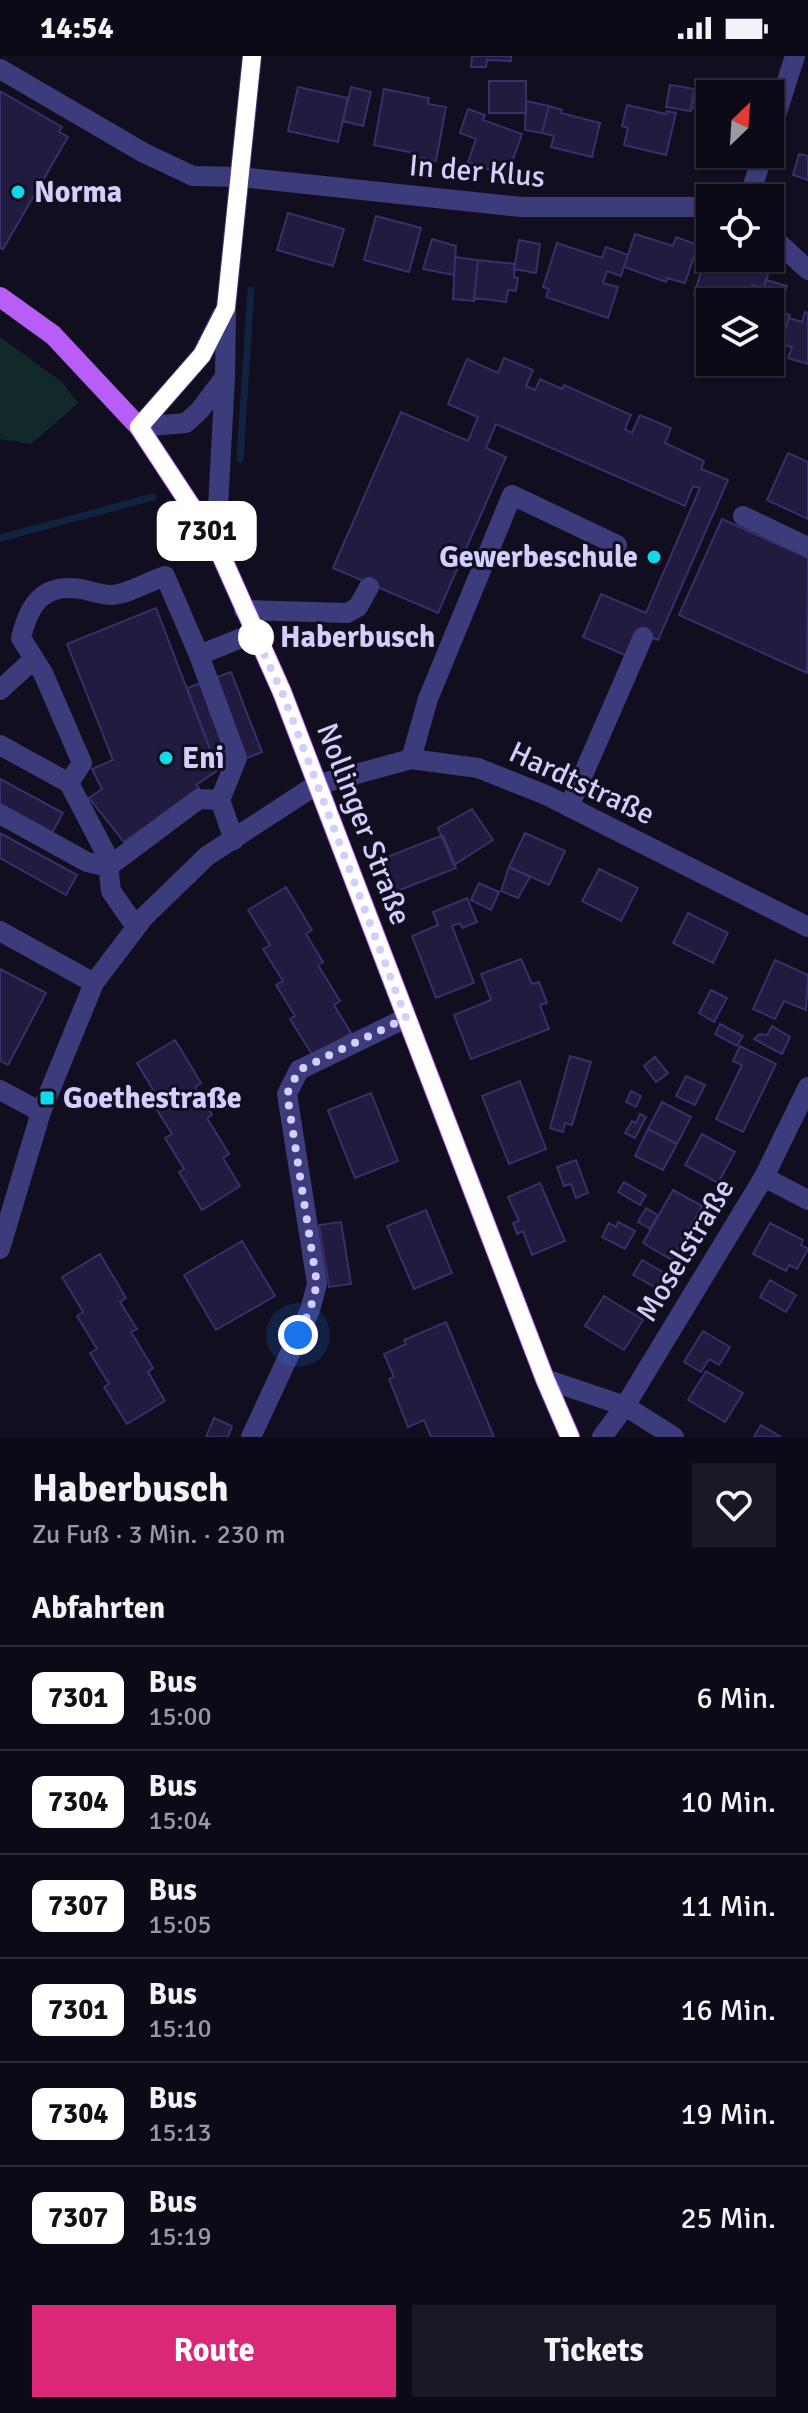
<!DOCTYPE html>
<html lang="de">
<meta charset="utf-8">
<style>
body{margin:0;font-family:Signika,sans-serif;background:#1a1824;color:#f1f3f6;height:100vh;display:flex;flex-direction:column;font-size:30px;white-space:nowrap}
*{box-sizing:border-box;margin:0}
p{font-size:26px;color:#9a9aa1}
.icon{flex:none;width:44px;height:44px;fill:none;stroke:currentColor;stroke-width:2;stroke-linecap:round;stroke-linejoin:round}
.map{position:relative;height:1381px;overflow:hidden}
.side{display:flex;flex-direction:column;background:#0c0a17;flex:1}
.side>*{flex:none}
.badge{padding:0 16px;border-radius:12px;font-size:28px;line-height:52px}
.needle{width:52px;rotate:25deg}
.buttons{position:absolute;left:696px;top:24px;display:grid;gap:16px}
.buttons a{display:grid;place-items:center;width:88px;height:88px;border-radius:0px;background:#0c0a17;box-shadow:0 2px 6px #0004,0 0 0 2px #2c2b36;font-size:40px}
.you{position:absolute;width:40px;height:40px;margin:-20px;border:6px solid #fff;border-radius:50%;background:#1a73e8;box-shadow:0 0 0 12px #1a73e833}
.map>.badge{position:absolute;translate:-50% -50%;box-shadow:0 0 0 4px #fff}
h2{padding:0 32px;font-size:30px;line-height:72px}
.round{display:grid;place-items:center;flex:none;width:84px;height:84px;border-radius:0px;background:#1a1824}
.summary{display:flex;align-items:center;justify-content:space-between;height:136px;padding:0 32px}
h1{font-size:38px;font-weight:800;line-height:60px}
.button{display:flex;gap:16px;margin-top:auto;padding:16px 32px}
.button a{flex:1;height:92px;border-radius:0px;background:#db2777;color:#fff;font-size:32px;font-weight:800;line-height:92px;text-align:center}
.button a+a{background:#1a1824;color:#f1f3f6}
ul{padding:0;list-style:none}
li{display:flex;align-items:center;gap:24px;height:104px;padding:0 32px;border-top:2px solid #2c2b36}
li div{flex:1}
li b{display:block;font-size:30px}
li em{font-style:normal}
li .badge{min-width:88px;font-weight:700;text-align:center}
.status{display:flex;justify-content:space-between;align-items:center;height:56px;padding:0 40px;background:#0c0a17;direction:ltr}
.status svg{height:22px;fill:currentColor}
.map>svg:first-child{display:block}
</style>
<div class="status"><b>14:54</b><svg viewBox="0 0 49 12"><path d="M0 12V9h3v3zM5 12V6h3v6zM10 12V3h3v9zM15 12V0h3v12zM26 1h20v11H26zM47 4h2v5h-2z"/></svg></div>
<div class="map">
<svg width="808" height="1381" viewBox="0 0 808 1381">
<rect width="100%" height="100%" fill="#100e1f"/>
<!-- green -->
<path fill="#112928" d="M 0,281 L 62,326 L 78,347 L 31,388 L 0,383 Z"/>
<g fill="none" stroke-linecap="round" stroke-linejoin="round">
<!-- stream -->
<path stroke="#102442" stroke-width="7" d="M 240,403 L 251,234
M 0,482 L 153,441"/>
</g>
<!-- building -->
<path fill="#211b3f" stroke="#392f6a" stroke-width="2" d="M 472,0 L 511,0 L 511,5 L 487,4 L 486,11 L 471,11 Z
M 489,25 L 526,25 L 526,57 L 489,57 Z
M 670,29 L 695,33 L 691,55 L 666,51 Z
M 298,31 L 348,42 L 338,86 L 288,75 Z
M 351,31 L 371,36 L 363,70 L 343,65 Z
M 384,33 L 429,42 L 428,48 L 446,51 L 436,105 L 413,101 L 414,97 L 374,89 Z
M 695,33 L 721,38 L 710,38 L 710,55 L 691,51 Z
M 0,35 L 62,71 L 59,76 L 68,81 L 3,193 L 0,192 Z
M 526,45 L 549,50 L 542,77 L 525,74 Z
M 627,49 L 666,58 L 667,55 L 676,57 L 666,99 L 624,89 L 628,72 L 622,70 Z
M 549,50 L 562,54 L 561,57 L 600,67 L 592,101 L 551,91 L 554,80 L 542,77 Z
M 468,53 L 485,59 L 483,64 L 522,78 L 507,120 L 468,106 L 476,83 L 460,77 Z
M 707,54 L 710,55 L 710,96 L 699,94 Z
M 799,98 L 808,100 L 808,124 L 793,119 Z
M 288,157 L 344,173 L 333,210 L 277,194 Z
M 376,160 L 421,172 L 409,216 L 364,204 Z
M 635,178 L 673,190 L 676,181 L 698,189 L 685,227 L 667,222 L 666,226 L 624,211 Z
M 432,183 L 456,190 L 454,219 L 423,213 Z
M 519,184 L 540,188 L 536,217 L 514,213 Z
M 557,187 L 602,202 L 606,191 L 628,199 L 621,220 L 607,215 L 603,227 L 618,231 L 608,262 L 546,241 L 549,233 L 543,231 Z
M 708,193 L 710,193 L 710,202 L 737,202 L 770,212 L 764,232 L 752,229 L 747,246 L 718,246 L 694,239 Z
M 455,201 L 478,204 L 474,245 L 453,243 Z
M 478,204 L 515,208 L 514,221 L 518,222 L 516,235 L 508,234 L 506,246 L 474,242 Z
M 766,224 L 787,230 L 779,255 L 790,259 L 785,275 L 770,270 L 770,246 L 759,246 Z
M 805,256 L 808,257 L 808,308 L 788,302 L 792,291 L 781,288 L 789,262 L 802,266 Z
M 504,302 L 533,314 L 526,330 L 535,334 L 540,323 L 562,333 L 564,329 L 631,359 L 625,373 L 632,377 L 640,359 L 671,372 L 665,387 L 704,405 L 701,413 L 728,424 L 658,584 L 637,575 L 627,600 L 583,581 L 601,538 L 646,557 L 700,432 L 693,430 L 685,450 L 496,368 L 486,392 L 506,401 L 438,557 L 333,512 L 401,356 L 468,385 L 478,361 L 448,348 L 467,303 L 498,317 Z
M 788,397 L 808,406 L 808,463 L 767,444 Z
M 722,463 L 808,502 L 807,617 L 679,559 Z
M 156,552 L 218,714 L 196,729 L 199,732 L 124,786 L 89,742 L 102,733 L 92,713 L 113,704 L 67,588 Z
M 231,616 L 262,696 L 218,714 L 187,632 Z
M 0,723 L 63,757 L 52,777 L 0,748 Z
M 472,753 L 493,784 L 454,809 L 438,772 Z
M 0,777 L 77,819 L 66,839 L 0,802 Z
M 525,777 L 565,795 L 549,829 L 509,811 Z
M 443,779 L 456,812 L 395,836 L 382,803 Z
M 509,811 L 530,821 L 518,842 L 501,835 Z
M 599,813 L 638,832 L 621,865 L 582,845 Z
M 479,827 L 499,836 L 491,854 L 471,844 Z
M 286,831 L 312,874 L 306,878 L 323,906 L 318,909 L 340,945 L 334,949 L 351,977 L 313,1000 L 290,963 L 295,960 L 276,929 L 283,925 L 263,893 L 270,889 L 248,854 Z
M 467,842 L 477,866 L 462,872 L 460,867 L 452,870 L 474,927 L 436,942 L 412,880 L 438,869 L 433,856 Z
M 688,857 L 728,877 L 713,907 L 673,887 Z
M 521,903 L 532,928 L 539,926 L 547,947 L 540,949 L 549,973 L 471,1003 L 454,959 L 491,944 L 481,918 Z
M 775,904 L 808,919 L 806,954 L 784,945 L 775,963 L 753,953 Z
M 0,913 L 46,937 L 8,1009 L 0,1005 Z
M 711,934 L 727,942 L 714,966 L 699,957 Z
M 720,968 L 743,980 L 737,990 L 715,978 Z
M 772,970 L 790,981 L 782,998 L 754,983 L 759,978 L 767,979 Z
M 175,984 L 201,1027 L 195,1031 L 212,1059 L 207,1062 L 229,1098 L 223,1102 L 240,1130 L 202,1154 L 179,1116 L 184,1113 L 165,1082 L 172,1078 L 152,1046 L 158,1042 L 137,1007 Z
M 740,990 L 776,1008 L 743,1076 L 716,1063 L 742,1009 L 733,1005 Z
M 570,1000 L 591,1006 L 572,1069 L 565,1067 L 563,1076 L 550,1072 Z
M 655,1001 L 668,1017 L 656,1026 L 644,1010 Z
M 686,1020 L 705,1029 L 695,1049 L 676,1040 Z
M 520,1025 L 546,1093 L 509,1108 L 482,1040 Z
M 631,1035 L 641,1040 L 636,1051 L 626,1046 Z
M 371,1037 L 398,1105 L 355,1122 L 328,1054 Z
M 662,1046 L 691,1061 L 677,1088 L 648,1073 Z
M 640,1058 L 646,1061 L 635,1082 L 625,1077 L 632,1065 L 636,1067 Z
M 648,1073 L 677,1088 L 663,1114 L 635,1100 Z
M 702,1078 L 735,1096 L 718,1127 L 685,1109 Z
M 576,1104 L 588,1137 L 576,1142 L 571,1128 L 564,1130 L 557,1111 Z
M 624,1126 L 646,1139 L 640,1149 L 618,1136 Z
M 540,1127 L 565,1185 L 532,1199 L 523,1175 L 517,1178 L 513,1167 L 519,1165 L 508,1141 Z
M 673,1134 L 702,1150 L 672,1204 L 643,1187 Z
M 646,1152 L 658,1159 L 650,1173 L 638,1166 Z
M 426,1154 L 452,1217 L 414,1233 L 387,1170 Z
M 341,1166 L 351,1228 L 329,1231 L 319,1169 Z
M 618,1166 L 635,1175 L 625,1193 L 602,1181 L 609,1167 L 616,1171 Z
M 770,1167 L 803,1184 L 801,1189 L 808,1193 L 797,1213 L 789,1209 L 786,1215 L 753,1198 Z
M 242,1185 L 275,1240 L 216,1274 L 184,1219 Z
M 100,1198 L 126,1242 L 120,1246 L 137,1273 L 131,1276 L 153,1312 L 148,1316 L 165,1345 L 127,1368 L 104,1331 L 109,1328 L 90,1297 L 97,1293 L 77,1260 L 83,1256 L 62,1221 Z
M 642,1204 L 668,1219 L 660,1234 L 633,1219 Z
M 770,1224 L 796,1239 L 786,1256 L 760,1241 Z
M 604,1240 L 643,1264 L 624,1294 L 585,1270 Z
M 446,1266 L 494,1381 L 431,1381 L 424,1364 L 408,1371 L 389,1323 L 394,1321 L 384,1298 L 406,1288 L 404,1284 Z
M 703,1275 L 730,1291 L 719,1309 L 709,1303 L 701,1316 L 684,1306 Z
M 706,1315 L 743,1337 L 725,1366 L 688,1344 Z
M 214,1362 L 232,1370 L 228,1381 L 206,1381 Z
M 761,1369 L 781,1381 L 754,1381 Z"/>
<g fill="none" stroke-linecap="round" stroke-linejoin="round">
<!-- minor -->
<path stroke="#3c3c7c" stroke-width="20" d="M 0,13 L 144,97 L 193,120 L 240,121 L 521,151 L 710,151
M 770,78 L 795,0
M 749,142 L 763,98
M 770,179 L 808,214
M 139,371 L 202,299 L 222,259
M 139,371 L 186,367 L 200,354 L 225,321
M 743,460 L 808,491
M 216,488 L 225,321 L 226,252 L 252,0
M 244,554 L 347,557 L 358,551 L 369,531
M 0,634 L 34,603
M 0,689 L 69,727
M 411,703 L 428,643 L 512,439 L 617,489
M 569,751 L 643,581
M 0,758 L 87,806 L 108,811 L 199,743 L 220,744
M 234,784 L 220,744 L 237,702 L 199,599 L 254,577
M 136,871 L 111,835 L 107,800 L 69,727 L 82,707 L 43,617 L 21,582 C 29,549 42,527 81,533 C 91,535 102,539 112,539 C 128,538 150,525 165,520 L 199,599
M 0,875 L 94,927
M 0,1034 L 41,1056
M 764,1121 L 808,1144
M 0,1193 L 41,1056 L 94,927 L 144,861 L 207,800 L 316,729 L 411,703 L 478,712 L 546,739 L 808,871
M 545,1323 L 625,1350 L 674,1381
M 251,1381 L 310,1254 L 317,1228 L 287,1038 L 299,1014 L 406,962
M 602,1381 L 625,1350 L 764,1121 L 808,1031"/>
<!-- major -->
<path stroke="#b85df5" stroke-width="20" d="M 0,241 L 53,279 L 139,371 L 216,488 L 282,636 L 545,1323 L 570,1381"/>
</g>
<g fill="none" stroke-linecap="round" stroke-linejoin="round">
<defs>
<path id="line" d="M 252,0 L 226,252 L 202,299 L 139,371 L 216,488 L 282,636 L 545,1323 L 570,1381"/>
</defs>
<!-- line casing -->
<use href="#line" stroke="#fff" stroke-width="18"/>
<!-- line -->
<use href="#line" stroke="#fff" stroke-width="12"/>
<!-- walk -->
<path stroke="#d3cffc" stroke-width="8" stroke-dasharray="0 14.4" d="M 256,581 L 254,577 L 282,636 L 406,962 L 299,1014 L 287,1038 L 317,1228 L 310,1254 L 298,1279"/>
</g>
<!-- markers -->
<g fill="#0edaea" stroke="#100e1f" stroke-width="3">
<circle cx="18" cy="136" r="8"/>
<circle cx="654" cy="501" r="8"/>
<circle cx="166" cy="702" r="8"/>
<rect x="39" y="1034" width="16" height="16" rx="4"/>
</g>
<circle fill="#fff" stroke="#fff" stroke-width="4" cx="256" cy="581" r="16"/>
<g text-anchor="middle" stroke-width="6" stroke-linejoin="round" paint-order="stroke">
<!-- street labels -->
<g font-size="30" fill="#d3cffc" stroke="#100e1f">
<text transform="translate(477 115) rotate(5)" y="10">In der Klus</text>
<text transform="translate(582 727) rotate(25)" y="10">Hardtstraße</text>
<text transform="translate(364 768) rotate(69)" y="10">Nollinger Straße</text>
<text transform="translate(685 1194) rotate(-59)" y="10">Moselstraße</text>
</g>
<!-- poi labels -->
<g font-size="30" font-weight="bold" fill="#d3cffc" stroke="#100e1f" text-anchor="start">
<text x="34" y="146">Norma</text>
<text x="638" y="511" text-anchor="end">Gewerbeschule</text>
<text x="182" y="712">Eni</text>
<text x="63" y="1052">Goethestraße</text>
</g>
<!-- stop labels -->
<g font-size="30" font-weight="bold" fill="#d3cffc" stroke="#100e1f" text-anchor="start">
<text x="280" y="591">Haberbusch</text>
</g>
</g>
</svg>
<div class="buttons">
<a><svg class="needle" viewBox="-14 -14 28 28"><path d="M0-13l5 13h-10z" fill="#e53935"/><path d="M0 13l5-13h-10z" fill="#9a9aa1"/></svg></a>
<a><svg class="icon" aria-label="locate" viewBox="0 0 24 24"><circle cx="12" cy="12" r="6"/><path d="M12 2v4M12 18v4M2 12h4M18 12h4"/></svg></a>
<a><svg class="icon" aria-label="layers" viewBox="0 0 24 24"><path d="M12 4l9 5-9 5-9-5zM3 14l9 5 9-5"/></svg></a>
</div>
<div class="you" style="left:298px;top:1279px"></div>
<b class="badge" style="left:207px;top:475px;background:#fff;color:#111">7301</b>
</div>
<section class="side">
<div class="summary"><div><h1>Haberbusch</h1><p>Zu Fuß · 3 Min. · 230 m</p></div><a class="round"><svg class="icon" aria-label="heart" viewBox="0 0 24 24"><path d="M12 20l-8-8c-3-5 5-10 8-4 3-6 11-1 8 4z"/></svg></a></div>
<h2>Abfahrten</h2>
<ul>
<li><span class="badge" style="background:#fff;color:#111">7301</span><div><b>Bus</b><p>15:00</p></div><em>6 Min.</em></li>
<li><span class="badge" style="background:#fff;color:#111">7304</span><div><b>Bus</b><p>15:04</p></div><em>10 Min.</em></li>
<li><span class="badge" style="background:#fff;color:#111">7307</span><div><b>Bus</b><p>15:05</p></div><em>11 Min.</em></li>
<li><span class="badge" style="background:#fff;color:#111">7301</span><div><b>Bus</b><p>15:10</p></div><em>16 Min.</em></li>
<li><span class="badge" style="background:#fff;color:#111">7304</span><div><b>Bus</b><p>15:13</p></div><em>19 Min.</em></li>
<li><span class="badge" style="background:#fff;color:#111">7307</span><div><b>Bus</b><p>15:19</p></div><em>25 Min.</em></li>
</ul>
<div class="button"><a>Route</a><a>Tickets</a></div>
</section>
